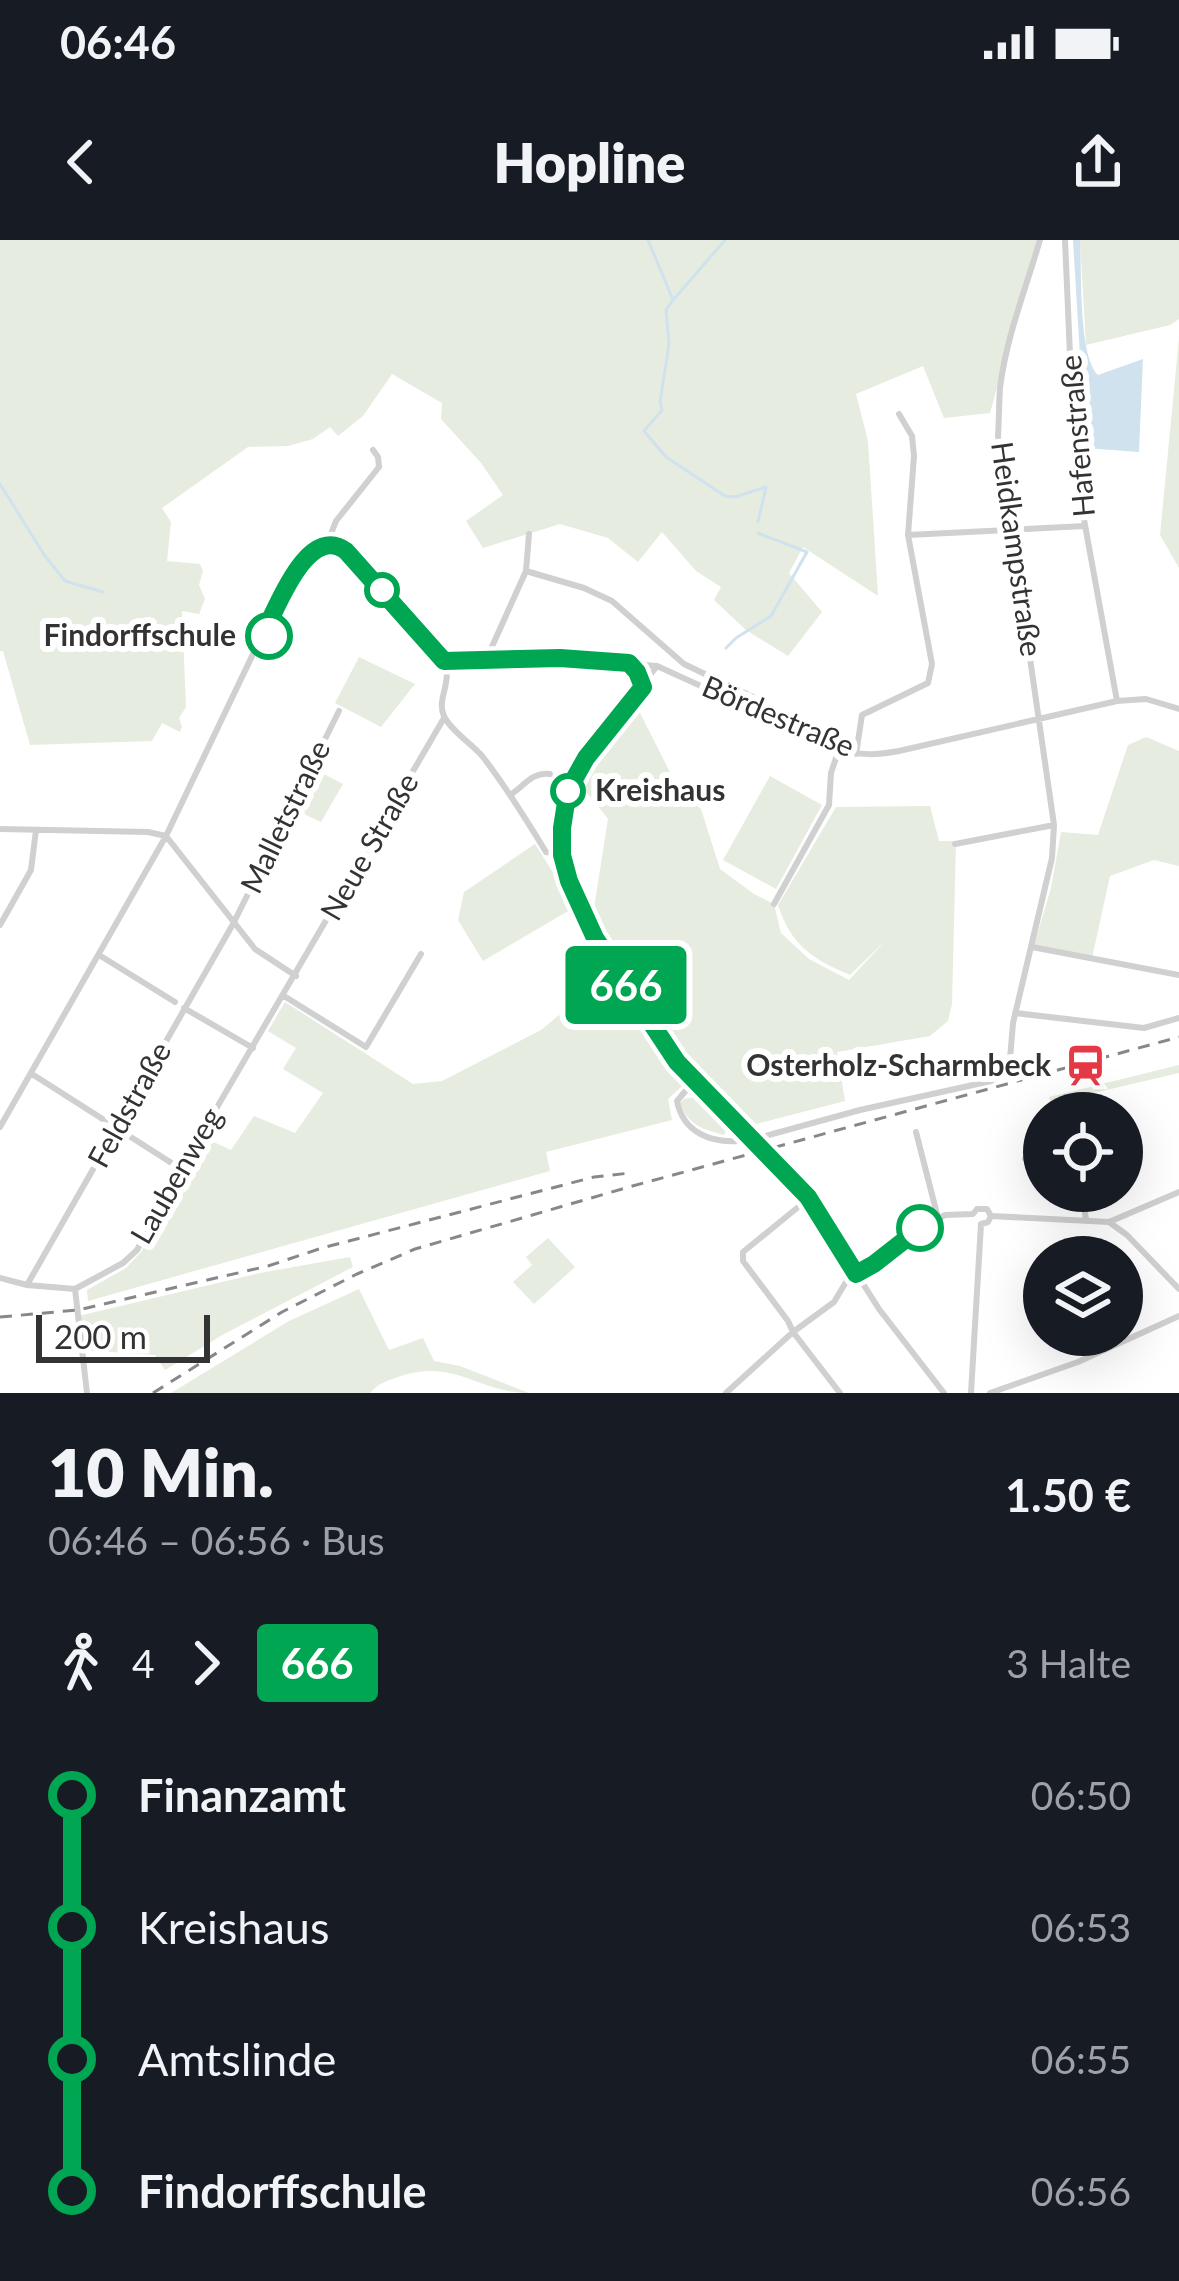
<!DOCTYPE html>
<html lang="de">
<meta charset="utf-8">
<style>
body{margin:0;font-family:Lato,sans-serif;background:#20242c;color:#f1f3f6;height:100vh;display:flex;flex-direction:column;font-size:45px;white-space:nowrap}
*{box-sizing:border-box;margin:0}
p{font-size:39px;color:#9ea1a6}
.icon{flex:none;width:66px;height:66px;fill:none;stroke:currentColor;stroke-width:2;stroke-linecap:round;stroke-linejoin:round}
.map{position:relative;height:1153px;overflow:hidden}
.panel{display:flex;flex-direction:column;background:#171b24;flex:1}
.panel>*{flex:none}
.badge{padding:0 24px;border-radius:9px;font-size:42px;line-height:78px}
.buttons{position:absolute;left:1023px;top:852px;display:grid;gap:24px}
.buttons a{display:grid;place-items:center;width:120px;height:120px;border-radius:50%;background:#171b24;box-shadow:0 12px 48px #0002;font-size:60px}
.scale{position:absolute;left:36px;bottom:30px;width:174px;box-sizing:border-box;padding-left:12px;border:6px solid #333;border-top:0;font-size:33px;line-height:42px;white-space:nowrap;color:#333;-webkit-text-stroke:9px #fff;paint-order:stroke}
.map>.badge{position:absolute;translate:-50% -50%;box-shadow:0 0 0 6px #fff}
.legs{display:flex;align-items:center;gap:18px;height:132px;padding:0 48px;font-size:39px}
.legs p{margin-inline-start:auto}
.overview{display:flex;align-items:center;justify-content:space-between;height:204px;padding:0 48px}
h1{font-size:66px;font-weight:800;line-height:90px}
ul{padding:0 48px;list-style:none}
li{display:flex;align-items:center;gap:42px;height:132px;font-size:45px}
li i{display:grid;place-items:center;width:18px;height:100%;margin:0 15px;background:currentColor}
li i::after{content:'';width:30px;height:30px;margin:-15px;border:9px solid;border-radius:50%;background:#171b24}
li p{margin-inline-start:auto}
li:first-child i{background:linear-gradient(#0000 50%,currentColor 0)}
li:last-child i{background:linear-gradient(currentColor 50%,#0000 0)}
.status{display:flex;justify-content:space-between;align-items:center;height:84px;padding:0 60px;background:#171b24;direction:ltr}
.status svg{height:33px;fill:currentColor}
header{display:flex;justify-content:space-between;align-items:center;height:156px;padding:0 48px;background:#171b24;font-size:54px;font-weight:800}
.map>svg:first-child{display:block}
</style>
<div class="status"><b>06:46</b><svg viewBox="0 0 49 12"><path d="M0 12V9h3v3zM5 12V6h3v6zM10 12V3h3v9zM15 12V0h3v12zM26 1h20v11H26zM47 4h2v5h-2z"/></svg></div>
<header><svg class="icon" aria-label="back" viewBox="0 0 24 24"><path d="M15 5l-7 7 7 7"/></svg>Hopline<svg class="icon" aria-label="share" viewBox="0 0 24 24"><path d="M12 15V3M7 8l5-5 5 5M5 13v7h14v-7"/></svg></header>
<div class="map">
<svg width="1179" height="1153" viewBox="0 0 1179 1153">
<rect width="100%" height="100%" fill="#fff"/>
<!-- green -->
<path fill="#e6ecdf" d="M 0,0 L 1038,0 L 990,173 L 944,178 L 923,126 L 856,154 L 868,201 L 878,356 L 803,307 L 789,333 L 822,372 L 788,416 L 746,390 L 714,360 L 721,347 L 696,331 L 662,292 L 638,322 L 608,298 L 560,284 L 483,308 L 466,281 L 503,255 L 481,223 L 441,179 L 442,163 L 392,134 L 363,176 L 338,196 L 330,187 L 313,199 L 288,206 L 248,207 L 162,268 L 171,282 L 167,321 L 200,324 L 203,331 L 199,345 L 205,359 L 199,374 L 182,371 L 186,467 L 179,478 L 182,487 L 180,492 L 162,483 L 152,501 L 30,505 L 3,411 L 0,411 Z
M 1080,0 L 1179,0 L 1179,79 L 1170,85 L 1086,105 Z
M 1179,98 L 1179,328 L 1160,295 Z
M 359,417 L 415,444 L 381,487 L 335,463 Z
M 638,469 L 679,550 L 701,569 L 720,629 L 754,654 L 774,664 L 781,693 L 809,719 L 849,740 L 886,700 L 850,735 C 812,719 791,705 778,665 L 836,567 L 930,566 L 939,601 L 956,601 L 952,764 L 948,781 L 930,796 L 837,812 L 845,861 L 745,887 L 694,835 L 668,859 L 672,880 L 546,912 L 550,931 L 88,1061 L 87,1050 L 126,1028 L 141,1012 L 205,898 L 231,910 L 254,876 L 295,893 L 323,853 L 283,829 L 296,808 L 268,791 L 285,762 L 413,844 L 442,841 L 541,790 L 622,723 L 593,674 L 608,579 L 576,539 L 612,487 Z
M 1146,497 L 1179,511 L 1179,626 L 1154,620 L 1110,636 L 1092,718 L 1034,705 L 1051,648 L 1061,592 L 1098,595 L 1128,505 Z
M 314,529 L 343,544 L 321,582 L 293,569 Z
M 770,536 L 822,565 L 776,649 L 723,620 Z
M 535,604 L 575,667 L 483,721 L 458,680 L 464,652 Z
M 1179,825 L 1179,833 L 1051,863 L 1049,857 Z
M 695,857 L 728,887 L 724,895 C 704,890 688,885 680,863 L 684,859 Z
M 548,998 L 575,1027 L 534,1064 L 513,1042 L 532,1025 L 526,1017 Z
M 350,1017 L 353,1027 L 224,1094 L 165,1130 L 155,1115 L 82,1110 L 78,1076 L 260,1033 Z
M 359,1049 L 389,1110 L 423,1098 L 434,1121 L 460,1126 L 529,1153 C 477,1153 454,1116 395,1138 C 384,1142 378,1144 370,1153 L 171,1153 L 289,1081 Z"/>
<!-- water -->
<path fill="#cfe2ee" d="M 1073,0 L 1080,0 C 1082,31 1078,115 1098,135 L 1143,119 L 1139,212 L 1085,208 L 1085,139 L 1080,116 Z"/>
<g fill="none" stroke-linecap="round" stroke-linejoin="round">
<!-- stream -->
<path stroke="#cfe2ee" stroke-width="3" d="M 648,0 L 673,60 L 666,70 L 669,104 L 660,162 L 662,170 L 644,191 L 666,217 L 725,256 L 735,257 L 766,247 L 758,282
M 674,59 L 725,0
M 0,244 L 45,316 L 65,341 L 103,352
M 726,408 L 736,398 L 771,376 L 807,312 L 758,293"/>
<!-- minor -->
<path stroke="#d0d0d0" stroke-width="6" d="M 1065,0 L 1075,230 L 1117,461
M 908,295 L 1085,286
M 327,304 L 336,304 L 346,311 L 444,421 C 453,444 436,458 444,476 C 451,491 472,504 483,517 C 506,547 526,579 546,612 L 562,615
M 327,304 L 336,281 L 379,227 L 378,217 L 373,210
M 526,331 L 584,348 L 612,361 L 684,424 L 757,459 L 760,464 L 757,470
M 486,420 L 526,331 L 529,294
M 444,421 L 560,418 L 657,426 L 839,509 C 860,516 877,515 899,511 L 1117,461 L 1146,459 L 1179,469
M 657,426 L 586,518 L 568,550 L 562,588 L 562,615 L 569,641 L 595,698 L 677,822 L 808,957 L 879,1069 L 944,1153
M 856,514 L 862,475 L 928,443 L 932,424 L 908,295 L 914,216 L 912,196 L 899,174
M 510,555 C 523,547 533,531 550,534
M 0,589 L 148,592 L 166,596
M 166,596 L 255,709 L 296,736
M 955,604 L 1054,585
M 774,664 L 829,565 L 831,533 L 839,509
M 0,685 L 31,630 L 36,590
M 1032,707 L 1179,735
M 99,715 L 175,762
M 284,756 L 366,807 L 421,714
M 184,768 L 253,808
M 1015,773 L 1144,788 L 1179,778
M 32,834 L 181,929
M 694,841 L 677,861 C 683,892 710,903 739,901
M 0,887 L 166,596 L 285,347 L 295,331 L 327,304
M 916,892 L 938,978
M 758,898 L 860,870 L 991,841 L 1004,833 L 1010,819 L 1013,783 L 1052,618 L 1054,585 L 998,196 C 999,180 999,164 1000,148 C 1006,98 1026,48 1040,0
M 1025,919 L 1044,922
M 1082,951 L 1086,980
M 797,968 L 743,1012 L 743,1021 L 788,1081 L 793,1092 L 840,1153
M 1109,982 L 1127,995 L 1179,1049
M 0,1038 L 27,1045 L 75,1049 L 123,1023 L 137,1010 L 181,929 L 444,478
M 27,1045 L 233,684 L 339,471
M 75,1049 L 87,1153
M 726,1153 L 793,1092 L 834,1062 L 846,1042 L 920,988 L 945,975 L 973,974 L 977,969 L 987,969 L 991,976 L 1109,982 L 1179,952
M 971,1153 L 981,984 L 988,982 L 991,976
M 990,1153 L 1078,1122 L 1179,1076"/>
<!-- rail -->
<path stroke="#888" stroke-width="3" stroke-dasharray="12 9" stroke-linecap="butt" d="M 0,1077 L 78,1070 L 268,1026 L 322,1008 L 594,937 L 630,933
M 153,1153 L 282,1072 L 357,1034 L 415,1009 L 629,947 L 1179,797"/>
<!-- minor-bridge -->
<path stroke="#d0d0d0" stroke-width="6" d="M 739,901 L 758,898"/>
</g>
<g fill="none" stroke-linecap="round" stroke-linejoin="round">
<defs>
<path id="line-1" d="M 269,396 L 274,386 L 270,380 C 282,355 311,285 346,311 L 444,421 L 560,418 L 629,423 L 637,432 L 643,447 L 586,518 L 568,550 L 562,588 L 562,615 L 569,641 L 595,698 L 677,822 L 808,957 L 856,1034 L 874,1024 L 920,988"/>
</defs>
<!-- line-1 casing -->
<use href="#line-1" stroke="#fff" stroke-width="27"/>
<!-- line-1 -->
<use href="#line-1" stroke="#00a651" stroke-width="18"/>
</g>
<!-- icons -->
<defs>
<symbol id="station-bare" viewBox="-9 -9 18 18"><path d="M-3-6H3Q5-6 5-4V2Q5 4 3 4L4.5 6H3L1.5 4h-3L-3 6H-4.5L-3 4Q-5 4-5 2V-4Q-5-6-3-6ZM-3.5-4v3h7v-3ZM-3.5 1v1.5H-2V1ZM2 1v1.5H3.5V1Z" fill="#e63946" stroke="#fff" stroke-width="2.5" paint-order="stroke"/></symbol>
</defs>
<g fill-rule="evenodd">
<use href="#station-bare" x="1056" y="796" width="59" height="59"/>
</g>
<!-- markers -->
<g fill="#fff" stroke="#00a651" stroke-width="6">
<circle cx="382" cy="350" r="15"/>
<circle cx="269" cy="396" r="21"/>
<circle cx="568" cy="551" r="15"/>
<circle cx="920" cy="988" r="21"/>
</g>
<g text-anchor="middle" stroke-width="12" stroke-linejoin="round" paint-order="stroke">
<!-- street labels -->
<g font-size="30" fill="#333" stroke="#fff">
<text transform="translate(1078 196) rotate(-95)" y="10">Hafenstraße</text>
<text transform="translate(1016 309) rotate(82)" y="10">Heidkampstraße</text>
<text transform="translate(778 477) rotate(23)" y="10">Bördestraße</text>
<text transform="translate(286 577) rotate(-64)" y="10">Malletstraße</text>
<text transform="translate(370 607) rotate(-60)" y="10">Neue Straße</text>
<text transform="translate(130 865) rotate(-61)" y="10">Feldstraße</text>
<text transform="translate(177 936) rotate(-60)" y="10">Laubenweg</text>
</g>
<!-- stop labels -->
<g font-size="30" font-weight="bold" fill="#333" stroke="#fff" text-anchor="end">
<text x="236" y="406">Findorffschule</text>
<text x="595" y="561" text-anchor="start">Kreishaus</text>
</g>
<!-- poi labels -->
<g font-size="30" font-weight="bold" fill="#333" stroke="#fff" text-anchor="end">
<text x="1051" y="836">Osterholz-Scharmbeck</text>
</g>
</g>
</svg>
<div class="buttons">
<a><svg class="icon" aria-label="locate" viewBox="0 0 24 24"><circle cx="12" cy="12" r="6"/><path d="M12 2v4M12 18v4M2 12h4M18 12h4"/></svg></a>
<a><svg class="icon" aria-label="layers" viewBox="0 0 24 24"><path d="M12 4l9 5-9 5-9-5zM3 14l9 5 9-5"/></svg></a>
</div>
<div class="scale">200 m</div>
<b class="badge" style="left:626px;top:745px;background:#00a651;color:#fff">666</b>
</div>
<section class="panel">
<div class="overview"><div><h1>10 Min.</h1><p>06:46 – 06:56 · Bus</p></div><b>1.50 €</b></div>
<div class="legs"><svg class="icon" aria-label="walk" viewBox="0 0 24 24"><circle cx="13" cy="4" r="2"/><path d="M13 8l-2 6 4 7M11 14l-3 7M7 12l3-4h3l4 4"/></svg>4<svg class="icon" aria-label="forward" viewBox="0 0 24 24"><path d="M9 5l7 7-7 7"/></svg><b class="badge" style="background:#00a651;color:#fff">666</b><p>3 Halte</p></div>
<ul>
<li><i style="color:#00a651"></i><b>Finanzamt</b><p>06:50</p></li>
<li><i style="color:#00a651"></i><span>Kreishaus</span><p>06:53</p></li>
<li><i style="color:#00a651"></i><span>Amtslinde</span><p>06:55</p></li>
<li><i style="color:#00a651"></i><b>Findorffschule</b><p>06:56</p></li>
</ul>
</section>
